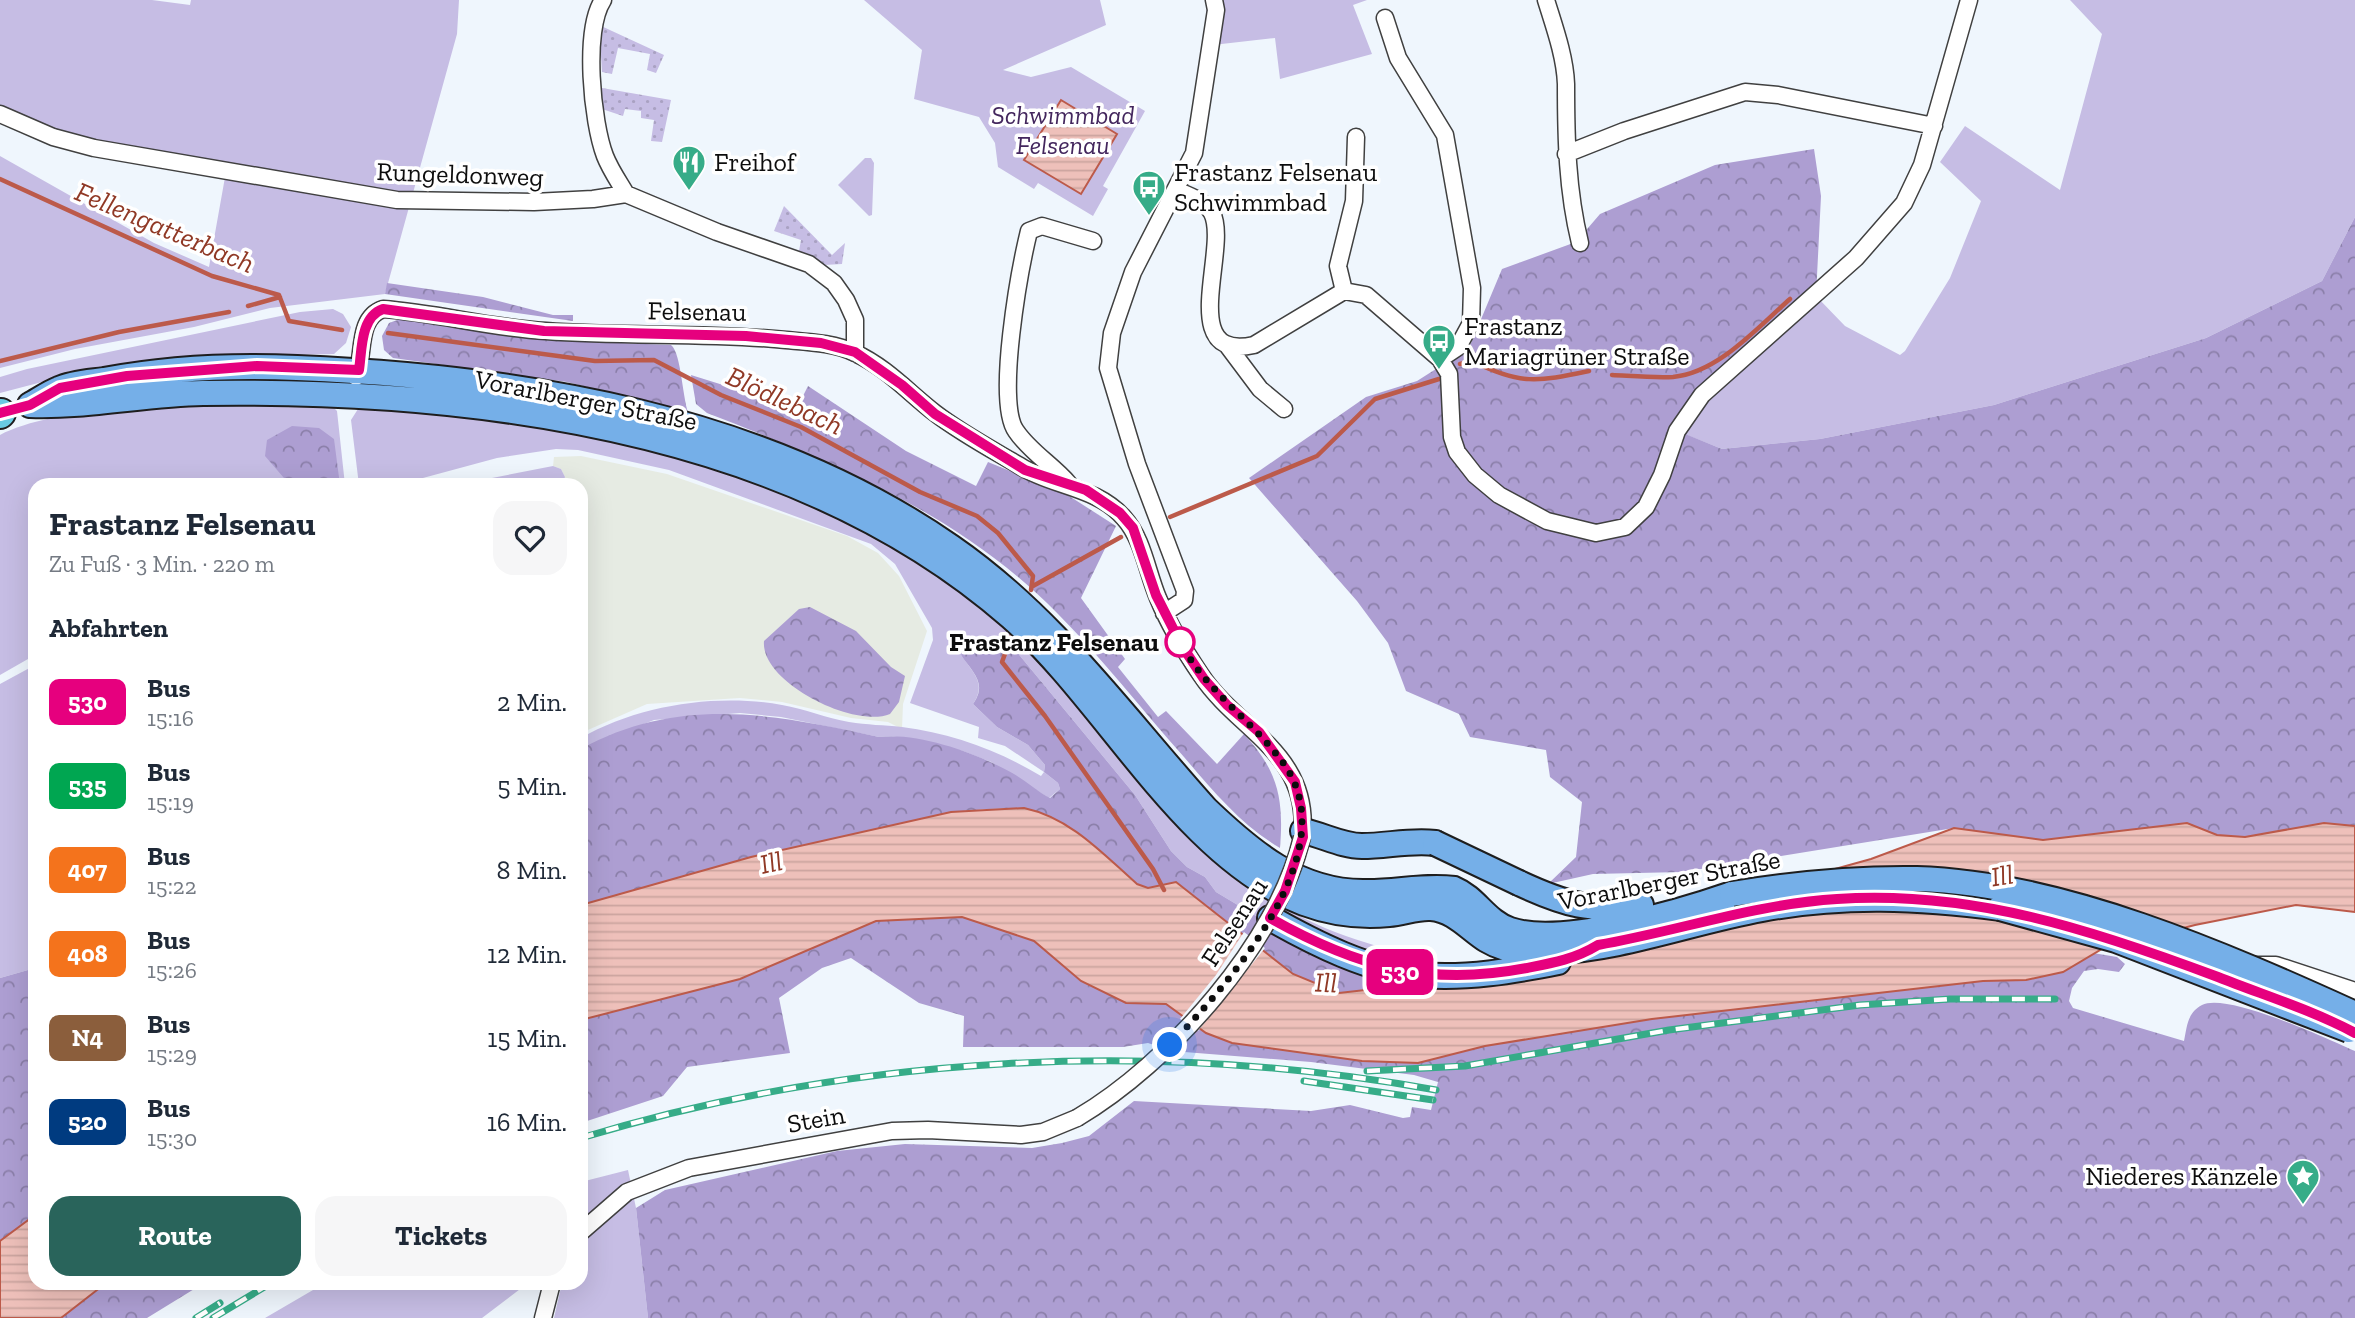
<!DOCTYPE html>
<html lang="de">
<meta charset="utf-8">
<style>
body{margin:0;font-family:"Zilla Slab",serif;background:#f6f6f7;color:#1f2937;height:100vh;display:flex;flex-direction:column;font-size:26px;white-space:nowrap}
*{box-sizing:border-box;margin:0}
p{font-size:23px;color:#747a83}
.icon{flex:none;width:38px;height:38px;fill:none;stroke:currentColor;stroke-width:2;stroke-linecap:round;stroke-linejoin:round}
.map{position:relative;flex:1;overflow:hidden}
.drawer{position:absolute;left:28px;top:478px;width:560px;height:812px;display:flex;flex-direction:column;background:#fff;border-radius:21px;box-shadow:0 7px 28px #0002}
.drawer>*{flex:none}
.badge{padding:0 14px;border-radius:10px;font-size:24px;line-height:46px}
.you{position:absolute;width:35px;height:35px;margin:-18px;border:5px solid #fff;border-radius:50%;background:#1a73e8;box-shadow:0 0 0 10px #1a73e833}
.map>.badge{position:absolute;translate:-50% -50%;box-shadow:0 0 0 4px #fff}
h2{padding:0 21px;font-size:26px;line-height:63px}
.round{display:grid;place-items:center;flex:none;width:74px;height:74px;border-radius:21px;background:#f6f6f7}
.overview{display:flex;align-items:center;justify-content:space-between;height:119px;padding:0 21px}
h1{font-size:33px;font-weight:800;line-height:52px}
.button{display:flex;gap:14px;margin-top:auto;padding:14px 21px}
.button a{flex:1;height:80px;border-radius:21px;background:#29645b;color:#fff;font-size:28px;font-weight:800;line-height:80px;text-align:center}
.button a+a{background:#f6f6f7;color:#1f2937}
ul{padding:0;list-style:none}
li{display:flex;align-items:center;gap:21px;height:84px;padding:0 21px}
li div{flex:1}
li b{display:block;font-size:26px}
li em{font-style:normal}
li .badge{min-width:77px;font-weight:700;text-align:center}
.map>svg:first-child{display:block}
</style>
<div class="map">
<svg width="2355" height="1318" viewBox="0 0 2355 1318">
<defs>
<pattern id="forest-crowns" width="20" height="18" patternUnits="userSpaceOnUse" patternTransform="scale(1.75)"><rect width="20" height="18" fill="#ad9ed2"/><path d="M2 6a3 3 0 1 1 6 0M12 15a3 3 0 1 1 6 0" fill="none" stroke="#8b7fa9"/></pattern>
<pattern id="garden-dots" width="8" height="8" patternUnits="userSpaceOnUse" patternTransform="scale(1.75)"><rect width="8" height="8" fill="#c6bde4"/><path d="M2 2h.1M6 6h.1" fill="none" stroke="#a9a1c2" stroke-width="1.8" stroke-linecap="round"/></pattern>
<pattern id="water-rules" width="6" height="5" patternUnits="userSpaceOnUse" patternTransform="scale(1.75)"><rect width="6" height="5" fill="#eec0ba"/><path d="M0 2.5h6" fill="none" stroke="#cba49f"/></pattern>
</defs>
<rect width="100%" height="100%" fill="#eff6fd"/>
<!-- industrial -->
<path fill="#e6ebe3" d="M 581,456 L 667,474 L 847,536 L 878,553 L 899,576 L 927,631 L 903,704 L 902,729 L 888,722 L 851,718 L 782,702 L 740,698 L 647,704 L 581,733 L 581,485 L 562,485 L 565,477 L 561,469 L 553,466 L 554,457 Z"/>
<!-- grass -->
<path fill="#c6bde4" d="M 0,0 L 152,0 L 190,5 L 191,0 L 459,0 L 457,34 L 385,294 L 270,308 L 194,327 L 75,349 L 0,368 L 0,156 L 154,243 L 209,267 L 227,166 L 92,142 L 51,132 L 0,109 Z
M 864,0 L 1100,0 L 1106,25 L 1003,70 L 1031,77 L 1071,67 L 1145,111 L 1103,186 L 1108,189 L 1093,216 L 1038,183 L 1034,189 L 998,167 L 995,143 L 979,117 L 914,99 L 922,50 Z
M 1207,0 L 1367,0 L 1353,5 L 1372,54 L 1280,79 L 1275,38 L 1204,46 Z
M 2070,0 L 2355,0 L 2355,217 L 2322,281 L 2206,338 L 1994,405 L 1820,439 L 1722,449 L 1677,431 L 1702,395 L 1816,296 L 1845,326 L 1900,355 L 1905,351 L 1950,278 L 1981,201 L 1940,162 L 1965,126 L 2060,190 L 2102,34 Z
M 865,158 L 871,158 L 874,163 L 872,215 L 869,216 L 838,185 Z
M 333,309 L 343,314 L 351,327 L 346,343 L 334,354 L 190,357 L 84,371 L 0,393 L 0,377 L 27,369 L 300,312 Z
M 240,404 L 333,407 L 337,411 L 345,485 L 35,485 L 35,655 L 0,675 L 0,435 C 55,406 177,405 240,404 Z
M 358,409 C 588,421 823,473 1004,625 C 1027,644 1048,670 1069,692 C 1114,738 1159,785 1204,831 C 1224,852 1243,877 1265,894 C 1308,928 1374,947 1425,958 L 1419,984 L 1291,937 L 1216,892 L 1205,877 L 1187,867 L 1171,851 L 1135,795 L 1016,651 L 988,652 L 972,645 L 961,655 C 973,673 987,683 973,704 L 997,727 L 1028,745 L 1045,765 L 1044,772 L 1058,783 L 1060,789 L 1049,798 L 991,762 L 963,751 L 892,736 L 879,737 L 781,717 L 740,713 L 654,720 L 581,749 L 581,738 C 638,705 717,693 782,705 C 805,709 826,718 849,722 C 867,725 884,725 902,727 C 951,733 1000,751 1041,776 L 1044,772 L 1005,746 L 978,738 L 979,727 L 910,703 L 933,640 L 932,628 L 895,564 L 871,544 L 669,470 L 578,450 L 556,449 L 497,458 L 397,485 L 359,485 L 351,420 Z
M 553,466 L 561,469 L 565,477 L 562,485 L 456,485 Z
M 35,665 L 35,968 L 0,978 L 0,684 Z
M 628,1170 L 636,1208 L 648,1318 L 554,1318 L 562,1283 L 581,1283 L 581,1182 Z
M 325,1283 L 528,1283 L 482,1318 L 265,1318 Z"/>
<!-- forest -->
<path fill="url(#forest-crowns)" d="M 1814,149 L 1821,196 L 1816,296 L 1728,371 L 1678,431 L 1722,449 L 1820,439 L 1994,405 L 2206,338 L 2322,281 L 2355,217 L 2355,826 L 2324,823 L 2245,837 L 2217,835 L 2187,823 L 2043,840 L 1954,828 L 1682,872 L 1593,874 L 1548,884 L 1576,857 L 1582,802 L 1550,777 L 1546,750 L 1470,737 L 1459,714 L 1406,691 L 1388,643 L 1357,601 L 1249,478 L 1366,397 L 1417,381 L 1469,348 L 1502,269 L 1576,242 L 1600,214 L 1715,165 Z
M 387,283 L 483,297 L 553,315 L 573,315 L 573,321 L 385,294 Z
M 403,318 L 545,340 L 671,345 C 682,354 682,401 690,418 L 652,403 L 567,382 L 393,358 L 384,350 L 382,336 L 389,323 Z
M 691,375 L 797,408 L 808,386 L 906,451 L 976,486 L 988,462 L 1066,494 L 1116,526 L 1081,598 L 1125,659 L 1118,667 L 1158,717 L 1166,711 L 1217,764 L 1244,734 C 1278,771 1284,798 1280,848 C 1242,826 1212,790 1184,757 C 1142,710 1103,659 1058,614 C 961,515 834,462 707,413 L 696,404 Z
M 292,426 L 319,428 L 334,439 L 340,485 L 290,485 L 265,456 L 267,440 Z
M 810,607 L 856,631 L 891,667 L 905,676 L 899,702 L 890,714 C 854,729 760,682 764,641 L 799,609 Z
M 967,643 L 988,652 L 1016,651 L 1135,795 L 1171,851 L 1187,867 L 1205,877 L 1216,892 L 1291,937 L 1419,984 L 1339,993 L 1293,974 L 1176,882 L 1148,888 L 1137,884 L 1088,840 L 1024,808 L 989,809 L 951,812 L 751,857 L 581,905 L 581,749 C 679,695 775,714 879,737 C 919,732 979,754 1014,774 C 1026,781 1037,791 1050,798 L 1060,789 L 1058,783 L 1044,772 L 1045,765 L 1028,745 L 997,727 L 973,704 C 988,683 972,672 961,655 Z
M 962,917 L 1034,941 L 1081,981 L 1126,1003 L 1166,1004 L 1206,1033 L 1232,1043 L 1362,1061 L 1418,1063 L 1485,1046 L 1652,1019 L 1984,981 L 2026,980 L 2063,972 L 2093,953 L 2117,957 L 2125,964 L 2119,972 L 2098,969 L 2084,971 L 2072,988 L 2069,1001 L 2073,1008 L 2184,1041 C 2187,1027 2187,1013 2202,1005 C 2227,992 2328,1039 2355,1051 L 2355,1318 L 648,1318 L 636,1208 L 665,1190 L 837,1151 L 905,1144 L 1032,1148 L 1062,1143 L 1089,1136 L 1134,1101 L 1311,1111 L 1350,1105 L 1403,1118 L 1410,1117 L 1412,1107 L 1431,1110 L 1438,1082 L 1414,1075 L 1311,1062 L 1172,1051 L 1148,1043 L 1123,1047 L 963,1047 L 964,1016 L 919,1003 L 851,958 L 822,968 L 779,998 L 790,1053 L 687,1067 L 663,1096 L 581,1123 L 581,1020 L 740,979 L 876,921 Z
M 35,968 L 35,1215 L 0,1241 L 0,978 Z
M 106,1283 L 204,1283 L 147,1318 L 61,1318 Z"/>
<!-- garden -->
<path fill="url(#garden-dots)" d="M 599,25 L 664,55 L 656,73 L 647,70 L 650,54 L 618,48 L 612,74 L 602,72 Z
M 602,88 L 671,100 L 662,142 L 651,141 L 654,120 L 641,118 L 641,111 L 625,109 L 623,116 L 602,109 Z
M 784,206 L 832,255 L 845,243 L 842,264 L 824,265 L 799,251 L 801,240 L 774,231 Z"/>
<!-- water -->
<path fill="url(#water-rules)" stroke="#bc5a4a" stroke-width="2" d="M 1061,100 L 1117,134 L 1081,194 L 1024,160 Z
M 1024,808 C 1071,818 1103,854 1137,884 L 1148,888 L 1176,882 L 1293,974 L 1339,993 L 1419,984 L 1871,859 L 1954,828 L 2043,840 L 2187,823 L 2217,835 L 2245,837 L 2324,823 L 2355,826 L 2355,912 L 2296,905 L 2195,925 L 2102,949 L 2063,972 L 2026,980 L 1983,981 L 1652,1019 L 1485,1046 L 1418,1063 L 1362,1061 L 1232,1043 L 1206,1033 L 1166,1004 L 1126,1003 L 1081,981 L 1034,941 L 962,917 L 876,921 L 740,979 L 581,1020 L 581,905 L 751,857 L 951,812 Z
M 35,1215 L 35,1283 L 106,1283 L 61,1318 L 0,1318 L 0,1241 Z"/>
<!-- pier -->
<path fill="#eff6fd" d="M 1244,932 L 1265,948 L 1198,1031 L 1180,1019 L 1216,975 Z"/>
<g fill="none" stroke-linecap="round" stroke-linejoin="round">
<!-- stream -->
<path stroke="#bc5a4a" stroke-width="4.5" d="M 0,179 L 212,276 L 279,295 L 289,321 L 342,330
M 248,306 L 280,297
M 388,333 L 595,361 L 654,360 L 721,395 L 801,427 L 920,492 L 977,516 L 998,533 L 1033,576 L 1031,590
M 0,361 L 119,332 L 229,312
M 1460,364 L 1472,361 C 1520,385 1537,382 1589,371
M 1612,375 C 1632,376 1653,378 1673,377 C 1718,373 1758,327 1790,299
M 1170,517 L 1317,456 L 1375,399 L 1439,379
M 1033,586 L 1121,537
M 1013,632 L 1002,662 L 1045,716 L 1153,869 L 1164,890"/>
<defs>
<path id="street" d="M 603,0 C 583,30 592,122 605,156 C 610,169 619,182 626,194
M 1546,0 C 1554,26 1565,56 1566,84 C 1566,138 1567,190 1580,243
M 1385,18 L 1398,58 L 1445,135 L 1472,288 L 1471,323 L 1458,347 L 1440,359
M 0,114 L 53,137 L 94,148 L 397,200 L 534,202 L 593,199 L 626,194 L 717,232 L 809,264 L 834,283 L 846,300 L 855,320 L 855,353
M 1566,154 L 1624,131 L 1745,92 L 1778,95 L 1934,126
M 1176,190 C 1188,195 1205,201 1212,213 C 1230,248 1175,362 1254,345 L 1344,291 L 1366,295 L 1440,359 L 1449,374 L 1452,437 L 1457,452 L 1475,475 L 1499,495 L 1547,521 L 1596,533 L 1625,527 L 1646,507 L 1662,475 L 1677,431 L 1702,395 L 1856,258 L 1904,203 L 1922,165 L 1969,0
M 1344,291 L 1338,266 L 1354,201 L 1356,137
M 1227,345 L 1260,389 L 1284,409
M 356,377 C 365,356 356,318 383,309 C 438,313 491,328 546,331 C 626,337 707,332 786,340 C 809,342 835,343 855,353 C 886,367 909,393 935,413 C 961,433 991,449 1020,466 C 1053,487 1096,486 1124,518 C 1143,539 1147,572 1158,598 C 1169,625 1184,650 1201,675 C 1239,732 1311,753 1302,837
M 1069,484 C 1053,465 1030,452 1016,431 C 995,402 1020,268 1029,231 L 1042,226 L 1093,241
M 1164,613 L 1184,600 L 1185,591 L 1137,464 L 1108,368 L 1112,333 L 1133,272 L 1194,153 L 1216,10 L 1214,0
M 2253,965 L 2276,965 L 2355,991
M 581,1232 L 627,1192 L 689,1168 L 892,1131 L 928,1130 L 1021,1135 L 1043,1132 L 1077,1118
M 543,1318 L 552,1283"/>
<path id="primary" d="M 30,405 C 88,407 145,394 203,393 C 478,389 797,430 1011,617 C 1107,701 1183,856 1304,903 C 1331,913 1359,917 1389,914 C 1403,913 1417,907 1431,908 C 1455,910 1468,928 1487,940 C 1505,951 1529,953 1550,952 C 1622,949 1691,922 1762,909 C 1842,894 1919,897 2000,908
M 30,405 C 39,400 49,393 59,389 C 72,383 90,382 104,380 C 168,368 233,365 297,368 C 522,377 762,416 951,547 C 1054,618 1124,718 1206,809 C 1251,852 1298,892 1363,892 C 1394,893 1424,885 1454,889 C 1476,898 1486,922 1510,930 C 1562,947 1680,912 1732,894
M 1303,831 C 1323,835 1342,846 1362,846 C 1387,846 1410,840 1435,843
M 1519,883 C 1564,904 1591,912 1641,905
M 1270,918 C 1314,943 1369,971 1420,975 C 1466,979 1513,971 1558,962"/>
<path id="highway" d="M 0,414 L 1,413"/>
</defs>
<!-- street casing -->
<use href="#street" stroke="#404040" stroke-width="19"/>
<!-- primary casing -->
<use href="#primary" stroke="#1e1e1e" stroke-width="28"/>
<!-- highway casing -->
<use href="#highway" stroke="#1e1e1e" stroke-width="32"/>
<!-- street -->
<use href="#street" stroke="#fff" stroke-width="16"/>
<!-- primary -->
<use href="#primary" stroke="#75afe8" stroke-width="24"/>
<!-- highway -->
<use href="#highway" stroke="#68cae2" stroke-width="28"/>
<defs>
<path id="rail" d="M 1367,1071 L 1465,1066 L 1669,1030 L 1860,1005 L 1950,999 L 2055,999
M 1304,1081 L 1433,1100
M 581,1138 C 855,1055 1154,1039 1436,1090
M 196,1318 L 220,1303
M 213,1318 L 271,1283"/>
</defs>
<!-- rail casing -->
<use href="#rail" stroke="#36ac88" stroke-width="7"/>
<!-- rail -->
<use href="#rail" stroke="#fff" stroke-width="4.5" stroke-dasharray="13" stroke-linecap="butt"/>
<defs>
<path id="street-bridge" d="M 1077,1118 C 1169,1064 1278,942 1302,837"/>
<path id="primary-bridge" d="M 1435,843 L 1519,883
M 1732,894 C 1793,884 1855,878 1917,879 C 2061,883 2225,955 2355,1014
M 2000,908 L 2116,940 L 2349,1030"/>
</defs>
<!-- street-bridge casing -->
<use href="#street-bridge" stroke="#404040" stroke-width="19" stroke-linecap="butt"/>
<!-- primary-bridge casing -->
<use href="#primary-bridge" stroke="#1e1e1e" stroke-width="28" stroke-linecap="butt"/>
<!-- street-bridge -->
<use href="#street-bridge" stroke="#fff" stroke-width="16"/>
<!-- primary-bridge -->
<use href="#primary-bridge" stroke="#75afe8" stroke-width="24"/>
</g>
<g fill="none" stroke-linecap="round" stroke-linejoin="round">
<defs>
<path id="line" d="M 0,413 L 30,405 L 60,388 L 127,376 L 257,366 L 359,370 C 362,351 360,317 383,309 L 544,331 L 746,336 L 821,343 L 855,352 L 902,385 L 935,414 L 1025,470 L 1086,490 L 1120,513 L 1133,528 L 1156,595 L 1182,646 L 1204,679 L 1227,705 L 1259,732 L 1295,782 L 1301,808 L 1303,837 L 1285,891 L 1270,918 C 1357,967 1428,987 1527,968 C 1553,963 1575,959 1598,945 C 1678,931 1756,904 1837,899 C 1972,890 2093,930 2218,977 C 2263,995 2312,1010 2355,1033"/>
</defs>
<!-- line casing -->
<use href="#line" stroke="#fff" stroke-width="16"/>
<!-- line -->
<use href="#line" stroke="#e6007e" stroke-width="10"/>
<!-- walk -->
<path stroke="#0d0d0d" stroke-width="7" stroke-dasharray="0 12.6" d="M 1170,1045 C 1229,983 1347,852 1284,764 C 1252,720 1206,691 1180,642"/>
</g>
<!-- icons -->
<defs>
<symbol id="restaurant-pin" viewBox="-11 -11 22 30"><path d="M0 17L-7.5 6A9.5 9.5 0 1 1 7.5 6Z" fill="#36ac88" stroke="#fff"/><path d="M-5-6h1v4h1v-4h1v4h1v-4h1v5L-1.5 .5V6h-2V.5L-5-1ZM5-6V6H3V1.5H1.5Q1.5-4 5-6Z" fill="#fff"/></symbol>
<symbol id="bus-pin" viewBox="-11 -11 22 30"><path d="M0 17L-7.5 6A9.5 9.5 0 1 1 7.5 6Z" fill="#36ac88" stroke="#fff"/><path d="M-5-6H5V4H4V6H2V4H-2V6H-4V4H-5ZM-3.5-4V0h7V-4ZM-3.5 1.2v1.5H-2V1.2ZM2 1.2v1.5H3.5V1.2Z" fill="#fff"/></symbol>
<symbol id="sight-pin" viewBox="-11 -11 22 30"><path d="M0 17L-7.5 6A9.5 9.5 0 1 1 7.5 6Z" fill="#36ac88" stroke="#fff"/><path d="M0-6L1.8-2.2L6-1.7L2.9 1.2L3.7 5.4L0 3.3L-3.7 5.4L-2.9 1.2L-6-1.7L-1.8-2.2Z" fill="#fff"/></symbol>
</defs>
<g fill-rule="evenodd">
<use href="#restaurant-pin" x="670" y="143" width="38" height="52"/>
<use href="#bus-pin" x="1130" y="168" width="38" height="52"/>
<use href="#bus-pin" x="1420" y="322" width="38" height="52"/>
<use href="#sight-pin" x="2284" y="1157" width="38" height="52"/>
</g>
<!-- markers -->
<circle fill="#fff" stroke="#e6007e" stroke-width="3.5" cx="1180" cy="642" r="14"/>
<g text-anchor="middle" stroke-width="7" stroke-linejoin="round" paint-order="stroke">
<!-- park labels -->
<g font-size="26" font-style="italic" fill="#43265d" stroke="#fff">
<text x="1063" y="124">Schwimmbad<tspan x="1063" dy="30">Felsenau</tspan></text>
</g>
<!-- poi labels -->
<g font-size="26" fill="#0d0d0d" stroke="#fff" text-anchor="start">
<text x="714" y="171">Freihof</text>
<text x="1174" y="181">Frastanz Felsenau<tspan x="1174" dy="30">Schwimmbad</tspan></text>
<text x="1464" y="335">Frastanz<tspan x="1464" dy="30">Mariagrüner Straße</tspan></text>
<text x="2278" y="1185" text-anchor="end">Niederes Känzele</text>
</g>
<!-- street labels -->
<g font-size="26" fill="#0d0d0d" stroke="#fff">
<text transform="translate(460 174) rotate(2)" y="9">Rungeldonweg</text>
<text transform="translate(697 311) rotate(1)" y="9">Felsenau</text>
<text transform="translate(586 400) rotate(11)" y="9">Vorarlberger Straße</text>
<text transform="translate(1669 880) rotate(-11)" y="9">Vorarlberger Straße</text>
<text transform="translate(1234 922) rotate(-57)" y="9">Felsenau</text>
<text transform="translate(816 1119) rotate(-10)" y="9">Stein</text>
</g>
<!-- stop labels -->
<g font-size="26" font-weight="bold" fill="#0d0d0d" stroke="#fff" text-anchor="end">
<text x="1159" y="651">Frastanz Felsenau</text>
</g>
<!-- water labels -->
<g font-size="28" font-style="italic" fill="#903926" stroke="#fff">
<text transform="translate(165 227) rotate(23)" y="10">Fellengatterbach</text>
<text transform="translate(785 400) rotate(25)" y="10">Blödlebach</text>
<text transform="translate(771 862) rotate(-12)" y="10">Ill</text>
<text transform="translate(2002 875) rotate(-8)" y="10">Ill</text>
<text transform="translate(1326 982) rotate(2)" y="10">Ill</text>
</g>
</g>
</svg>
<div class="you" style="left:1170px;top:1045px"></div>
<b class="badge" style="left:1400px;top:972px;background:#e6007e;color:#fff">530</b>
<section class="drawer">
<div class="overview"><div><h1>Frastanz Felsenau</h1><p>Zu Fuß · 3 Min. · 220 m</p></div><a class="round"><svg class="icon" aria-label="heart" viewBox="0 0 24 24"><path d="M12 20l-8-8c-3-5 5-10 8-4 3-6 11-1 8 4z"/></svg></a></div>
<h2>Abfahrten</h2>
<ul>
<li><span class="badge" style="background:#e6007e;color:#fff">530</span><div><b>Bus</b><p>15:16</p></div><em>2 Min.</em></li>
<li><span class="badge" style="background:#00a651;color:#fff">535</span><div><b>Bus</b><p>15:19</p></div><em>5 Min.</em></li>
<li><span class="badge" style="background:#f4731c;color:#fff">407</span><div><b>Bus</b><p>15:22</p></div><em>8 Min.</em></li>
<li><span class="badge" style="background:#f4731c;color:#fff">408</span><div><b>Bus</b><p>15:26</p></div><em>12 Min.</em></li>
<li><span class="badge" style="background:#8b5e3c;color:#fff">N4</span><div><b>Bus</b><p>15:29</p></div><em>15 Min.</em></li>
<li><span class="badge" style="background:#003b80;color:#fff">520</span><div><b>Bus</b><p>15:30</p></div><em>16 Min.</em></li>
</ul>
<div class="button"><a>Route</a><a>Tickets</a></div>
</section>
</div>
